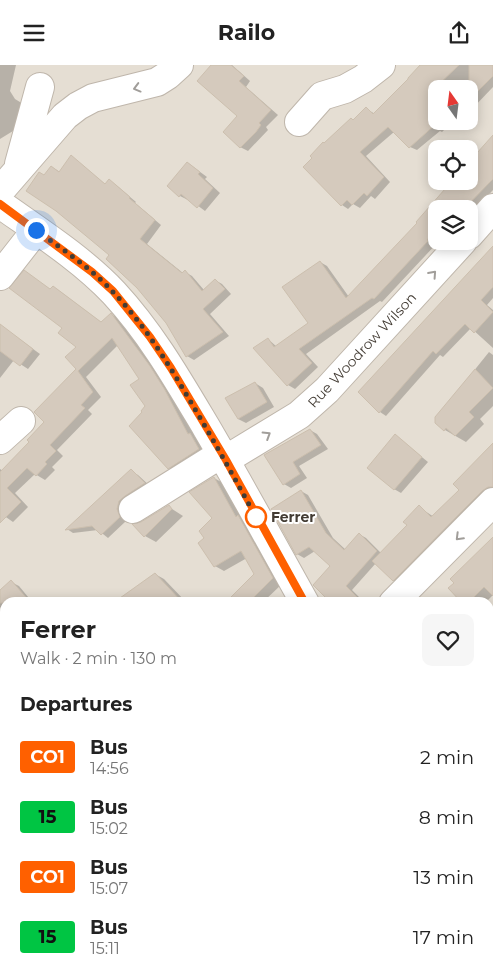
<!DOCTYPE html>
<meta charset="utf-8">
<style>
body{margin:0;font-family:Montserrat,sans-serif;background:#f6f6f6;color:#222;height:100vh;display:flex;flex-direction:column;font-size:19px;white-space:nowrap}
*{box-sizing:border-box;margin:0}
p{font-size:16px;color:#767676}
.icon{flex:none;width:28px;height:28px;fill:none;stroke:currentColor;stroke-width:2;stroke-linecap:round;stroke-linejoin:round}
.map{position:relative;flex:1;overflow:hidden}
.drawer{position:absolute;left:0px;top:532px;width:494px;height:381px;display:flex;flex-direction:column;background:#fff;border-radius:15px 15px 0 0;box-shadow:0 2px 12px #0003}
.drawer>*{flex:none}
.badge{padding:0 10px;border-radius:4px;font-size:18px;line-height:32px}
.needle{width:32px;rotate:346deg}
.fabs{position:absolute;left:428px;top:15px;display:grid;gap:10px}
.fabs a{display:grid;place-items:center;width:50px;height:50px;border-radius:10px;background:#fff;box-shadow:0 2px 12px #0003;font-size:25px}
.you{position:absolute;width:25px;height:25px;margin:-12px;border:4px solid #fff;border-radius:50%;background:#1a73e8;box-shadow:0 0 0 8px #1a73e833}
.map>.badge{position:absolute;translate:-50% -50%;box-shadow:0 0 0 2px #fff}
h2{padding:0 20px;font-size:19px;line-height:45px}
.round{display:grid;place-items:center;flex:none;width:52px;height:52px;border-radius:10px;background:#f6f6f6}
.overview{display:flex;align-items:center;justify-content:space-between;height:85px;padding:0 20px}
h1{font-size:24px;font-weight:700;line-height:38px}
ul{padding:0;list-style:none}
li{display:flex;align-items:center;gap:15px;height:60px;padding:0 20px}
li div{flex:1}
li b{display:block;font-size:19px}
li em{font-style:normal}
li .badge{min-width:55px;font-weight:700;text-align:center}
header{display:flex;justify-content:space-between;align-items:center;height:65px;padding:0 20px;background:#fff;font-size:22px;font-weight:700}
.map>svg:first-child{display:block}
</style>
<header><svg class="icon" aria-label="menu" viewBox="0 0 24 24"><path d="M4 6h16M4 12h16M4 18h16"/></svg>Railo<svg class="icon" aria-label="share" viewBox="0 0 24 24"><path d="M12 15V3M7 8l5-5 5 5M5 13v7h14v-7"/></svg></header>
<div class="map">
<svg width="493" height="913" viewBox="0 0 493 913">
<rect width="100%" height="100%" fill="#f1ece4"/>
<!-- residential -->
<path fill="#e5ded3" fill-rule="evenodd" d="M 0,0 L 493,0 L 493,913 L 0,913 ZM 436,24 L 469,24 L 469,56 L 436,56 ZM 436,84 L 469,84 L 469,116 L 436,116 ZM 436,144 L 469,144 L 469,176 L 436,176 ZM 5,538 L 489,538 L 489,909 L 5,909 Z"/>
<!-- green -->
<path fill="#cee3af" d="M 82,909 L 178,909 L 183,913 L 88,913 Z"/>
<!-- shadow -->
<path fill="#0003" d="M 0,0 L 16,0 L 10,26 L 15,34 L 33,45 L 26,70 L 13,66 L 0,74 Z
M 213,0 L 232,0 L 250,16 L 246,22 L 278,50 L 266,62 L 268,65 L 248,86 L 240,82 L 239,51 Z
M 422,0 L 493,0 L 493,22 L 472,44 L 469,42 L 469,24 L 436,24 L 436,56 L 453,56 L 442,67 L 440,66 L 417,85 L 410,82 L 394,67 L 366,91 L 390,117 L 375,134 L 371,131 L 360,143 L 353,139 L 348,144 L 342,140 L 353,56 L 367,44 L 375,49 Z
M 493,73 L 493,125 L 469,151 L 469,144 L 436,144 L 436,176 L 439,176 L 382,237 L 380,236 L 306,289 L 318,302 L 295,324 L 288,320 L 268,274 L 277,282 L 310,258 L 320,197 L 327,201 L 349,232 L 419,158 L 448,123 L 446,121 L 450,116 L 469,116 L 469,99 Z
M 72,92 L 106,120 L 109,116 L 116,120 L 136,137 L 135,138 L 161,160 L 147,179 L 183,208 L 185,207 L 192,211 L 204,225 L 215,215 L 222,219 L 231,229 L 210,249 L 229,271 L 194,295 L 187,291 L 167,257 L 44,112 L 52,102 L 60,107 Z
M 188,98 L 207,112 L 205,114 L 220,128 L 205,146 L 189,134 L 188,135 L 180,131 L 168,121 Z
M 493,183 L 493,233 L 487,240 L 493,245 L 493,283 L 471,263 L 443,292 L 440,290 L 386,351 L 380,347 Z
M 25,207 L 51,225 L 53,222 L 61,227 L 102,258 L 111,249 L 119,254 L 159,307 L 174,331 L 195,372 L 198,374 L 206,389 L 177,408 L 169,403 L 146,342 L 141,314 L 118,280 L 86,312 L 101,332 L 88,345 L 92,349 L 57,385 L 63,391 L 52,402 L 55,405 L 45,415 L 35,409 L 15,428 L 28,442 L 13,457 L 0,448 L 0,404 L 3,406 L 31,377 L 45,357 L 78,304 L 77,281 Z
M 0,260 L 40,289 L 28,304 L 14,295 L 0,313 Z
M 489,287 L 493,290 L 493,341 L 480,354 L 484,359 L 466,377 L 445,365 L 436,358 L 436,353 Z
M 255,318 L 263,323 L 274,342 L 246,358 L 238,354 Z
M 310,365 L 317,369 L 328,384 L 299,401 L 307,413 L 291,423 L 284,419 L 266,390 Z
M 396,371 L 428,397 L 401,428 L 394,424 Z
M 493,379 L 493,432 L 404,522 L 393,515 L 376,498 L 352,525 L 365,538 L 333,538 L 331,501 L 315,486 L 304,493 L 297,489 L 301,426 L 308,430 L 333,473 L 346,485 L 359,469 L 366,473 L 381,488 L 408,460 L 419,442 L 434,452 L 461,425 Z
M 131,406 L 138,410 L 151,422 L 124,449 L 126,456 L 108,473 L 98,465 L 73,468 L 67,464 Z
M 214,413 L 223,418 L 282,519 L 262,538 L 226,538 L 256,509 L 247,493 L 224,506 L 215,501 L 206,473 L 214,453 Z
M 169,442 L 183,451 L 156,477 L 145,471 L 134,460 L 142,458 Z
M 493,473 L 493,530 L 485,538 L 464,538 Z
M 155,509 L 164,514 L 187,538 L 133,538 Z
M 11,517 L 19,521 L 33,538 L 5,538 L 5,547 L 0,542 L 0,527 Z
M 5,598 L 5,624 L 0,619 L 0,603 Z
M 0,694 L 5,699 L 5,744 L 0,739 Z
M 489,702 L 493,705 L 493,875 L 489,871 L 489,845 L 493,841 L 489,837 Z
M 0,883 L 5,887 L 5,909 L 32,909 L 37,913 L 0,913 Z
M 232,909 L 270,909 L 275,913 L 237,913 Z
M 332,909 L 379,909 L 375,913 L 323,913 Z"/>
<!-- building -->
<path fill="#d5cabd" stroke="#ccbfae" d="M 211,0 L 231,0 L 244,11 L 239,16 L 271,45 L 259,58 L 261,60 L 256,67 L 240,83 L 223,67 L 237,51 L 197,16 Z
M 420,0 L 459,0 L 432,26 L 436,30 L 436,59 L 409,83 L 388,62 L 360,87 L 384,112 L 367,131 L 364,128 L 352,140 L 347,135 L 341,141 L 303,102 L 312,93 L 310,91 L 323,77 L 324,78 L 351,53 L 353,55 L 366,42 L 373,49 L 408,14 L 408,13 Z
M 469,0 L 493,0 L 493,11 L 469,35 Z
M 493,70 L 493,114 L 491,116 L 464,144 L 436,144 L 436,164 L 427,175 L 428,176 L 374,234 L 372,233 L 299,284 L 312,298 L 287,321 L 253,283 L 268,273 L 274,282 L 308,258 L 282,222 L 320,196 L 346,233 L 417,158 L 416,157 L 452,116 L 469,116 L 469,97 Z
M 71,90 L 105,119 L 109,114 L 130,132 L 129,133 L 155,155 L 140,174 L 182,208 L 185,205 L 202,226 L 215,214 L 225,224 L 203,244 L 223,267 L 186,292 L 166,258 L 137,223 L 106,194 L 109,190 L 56,146 L 26,126 L 39,107 L 44,110 L 51,101 L 59,107 Z
M 187,97 L 200,107 L 198,109 L 213,123 L 197,143 L 181,129 L 179,132 L 167,121 Z
M 493,181 L 493,222 L 481,235 L 493,247 L 474,268 L 465,259 L 436,289 L 433,286 L 379,348 L 358,327 Z
M 24,205 L 50,224 L 53,221 L 101,257 L 111,248 L 150,301 L 165,325 L 188,369 L 190,368 L 199,384 L 168,404 L 129,361 L 142,347 L 141,346 L 145,341 L 130,320 L 139,314 L 112,273 L 78,306 L 93,327 L 81,340 L 85,343 L 50,380 L 56,386 L 45,397 L 47,399 L 36,411 L 27,403 L 7,423 L 21,437 L 0,458 L 0,407 L 29,377 L 27,375 L 44,357 L 34,347 L 76,304 L 65,292 L 76,282 L 58,268 L 62,263 L 9,223 Z
M 0,259 L 33,284 L 20,301 L 0,286 Z
M 475,304 L 493,323 L 469,347 L 474,352 L 455,371 L 446,363 L 444,366 L 435,358 L 435,352 Z
M 255,317 L 267,337 L 238,354 L 225,333 Z
M 310,364 L 321,380 L 293,397 L 300,409 L 283,420 L 264,390 Z
M 395,369 L 422,392 L 394,425 L 367,403 Z
M 493,378 L 493,422 L 488,422 L 482,426 L 393,516 L 372,496 L 407,460 L 403,457 L 419,440 L 431,452 L 459,425 L 453,419 Z
M 131,404 L 145,418 L 125,431 L 119,436 L 117,444 L 120,452 L 101,470 L 92,461 L 65,465 Z
M 214,412 L 236,452 L 238,450 L 273,513 L 248,538 L 225,538 L 254,509 L 241,486 L 214,502 L 198,478 L 204,473 L 199,466 L 212,453 L 189,427 Z
M 301,425 L 326,468 L 344,485 L 359,468 L 377,486 L 346,521 L 363,538 L 331,538 L 313,520 L 330,501 L 309,482 L 296,490 L 271,444 Z
M 169,440 L 172,444 L 144,472 L 132,459 L 141,457 Z
M 493,472 L 493,531 L 484,522 L 468,538 L 462,538 L 448,523 L 454,518 L 450,514 Z
M 155,508 L 183,538 L 113,538 Z
M 11,515 L 31,538 L 0,538 L 0,525 Z"/>
<g fill="none" stroke-linecap="round" stroke-linejoin="round">
<defs>
<path id="minor" d="M 299,57 L 322,31 L 345,24 L 363,14 L 381,0
M 19,99 L 40,22
M 0,126 L 65,51 L 78,41 L 93,33 L 157,17 L 168,10 L 179,0
M 0,139 C 38,166 82,194 114,228 C 151,268 178,315 206,362 C 240,420 272,479 305,538
M 469,170 L 493,143
M 0,211 L 36,165
M 0,375 L 21,356
M 225,395 L 299,350 L 327,325 L 463,176
M 133,444 L 221,389
M 393,538 L 493,437
M 0,656 L 5,661
M 489,679 L 493,682
M 0,801 L 5,797
M 0,867 L 5,871
M 53,909 L 58,913
M 201,909 L 206,913"/>
</defs>
<!-- minor casing -->
<use href="#minor" stroke="#bfb6ab" stroke-width="30"/>
<!-- path -->
<path stroke="#bcae9a" stroke-width="3" stroke-dasharray="2.5 2.5" stroke-linecap="butt" d="M 132,909 L 137,913
M 84,913 L 87,909"/>
<!-- minor -->
<use href="#minor" stroke="#fff" stroke-width="28"/>
</g>
<!-- one-way arrows -->
<defs><path id="oneway-chevron" d="M-2-3.5L2.5 0L-2 3.5" fill="none" stroke-width="1.6" stroke-linecap="round" stroke-linejoin="round" transform="scale(1.25)"/></defs>
<g stroke="#a19e9a">
<use href="#oneway-chevron" transform="translate(137 23) rotate(165)"/>
<use href="#oneway-chevron" transform="translate(433 209) rotate(-48)"/>
<use href="#oneway-chevron" transform="translate(267 370) rotate(-32)"/>
<use href="#oneway-chevron" transform="translate(459 472) rotate(135)"/>
</g>
<g fill="none" stroke-linecap="round" stroke-linejoin="round">
<defs>
<path id="line" d="M 0,139 L 92,207 L 113,226 L 150,272 L 171,303 L 226,395 L 305,538"/>
</defs>
<!-- line casing -->
<use href="#line" stroke="#fff" stroke-width="11"/>
<!-- line -->
<use href="#line" stroke="#ff6000" stroke-width="8"/>
<!-- walk -->
<path stroke="#433c34" stroke-width="5" stroke-dasharray="0 9" d="M 36,165 C 62,184 91,203 113,227 C 145,260 169,300 192,339 C 214,376 235,414 256,452"/>
</g>
<!-- markers -->
<circle fill="#fff" stroke="#ff6000" stroke-width="2.5" cx="256" cy="452" r="10"/>
<g text-anchor="middle" stroke-width="4" stroke-linejoin="round" paint-order="stroke">
<!-- street labels -->
<g font-size="14" fill="#433c34" stroke="#fff">
<text transform="translate(362 285) rotate(-47)" y="5">Rue Woodrow Wilson</text>
</g>
<!-- stop labels -->
<g font-size="14" font-weight="bold" fill="#433c34" stroke="#fff" text-anchor="start">
<text x="271" y="457">Ferrer</text>
</g>
</g>
</svg>
<div class="fabs">
<a><svg class="needle" viewBox="-14 -14 28 28"><path d="M0-13l5 13h-10z" fill="#e53935"/><path d="M0 13l5-13h-10z" fill="#767676"/></svg></a>
<a><svg class="icon" aria-label="locate" viewBox="0 0 24 24"><circle cx="12" cy="12" r="6"/><path d="M12 2v4M12 18v4M2 12h4M18 12h4"/></svg></a>
<a><svg class="icon" aria-label="layers" viewBox="0 0 24 24"><path d="M12 4l9 5-9 5-9-5zM3 14l9 5 9-5"/></svg></a>
</div>
<div class="you" style="left:36px;top:165px"></div>
<section class="drawer">
<div class="overview"><div><h1>Ferrer</h1><p>Walk · 2 min · 130 m</p></div><a class="round"><svg class="icon" aria-label="heart" viewBox="0 0 24 24"><path d="M12 20l-8-8c-3-5 5-10 8-4 3-6 11-1 8 4z"/></svg></a></div>
<h2>Departures</h2>
<ul>
<li><span class="badge" style="background:#ff6000;color:#fff">CO1</span><div><b>Bus</b><p>14:56</p></div><em>2 min</em></li>
<li><span class="badge" style="background:#00c543;color:#111">15</span><div><b>Bus</b><p>15:02</p></div><em>8 min</em></li>
<li><span class="badge" style="background:#ff6000;color:#fff">CO1</span><div><b>Bus</b><p>15:07</p></div><em>13 min</em></li>
<li><span class="badge" style="background:#00c543;color:#111">15</span><div><b>Bus</b><p>15:11</p></div><em>17 min</em></li>
</ul>
</section>
</div>
